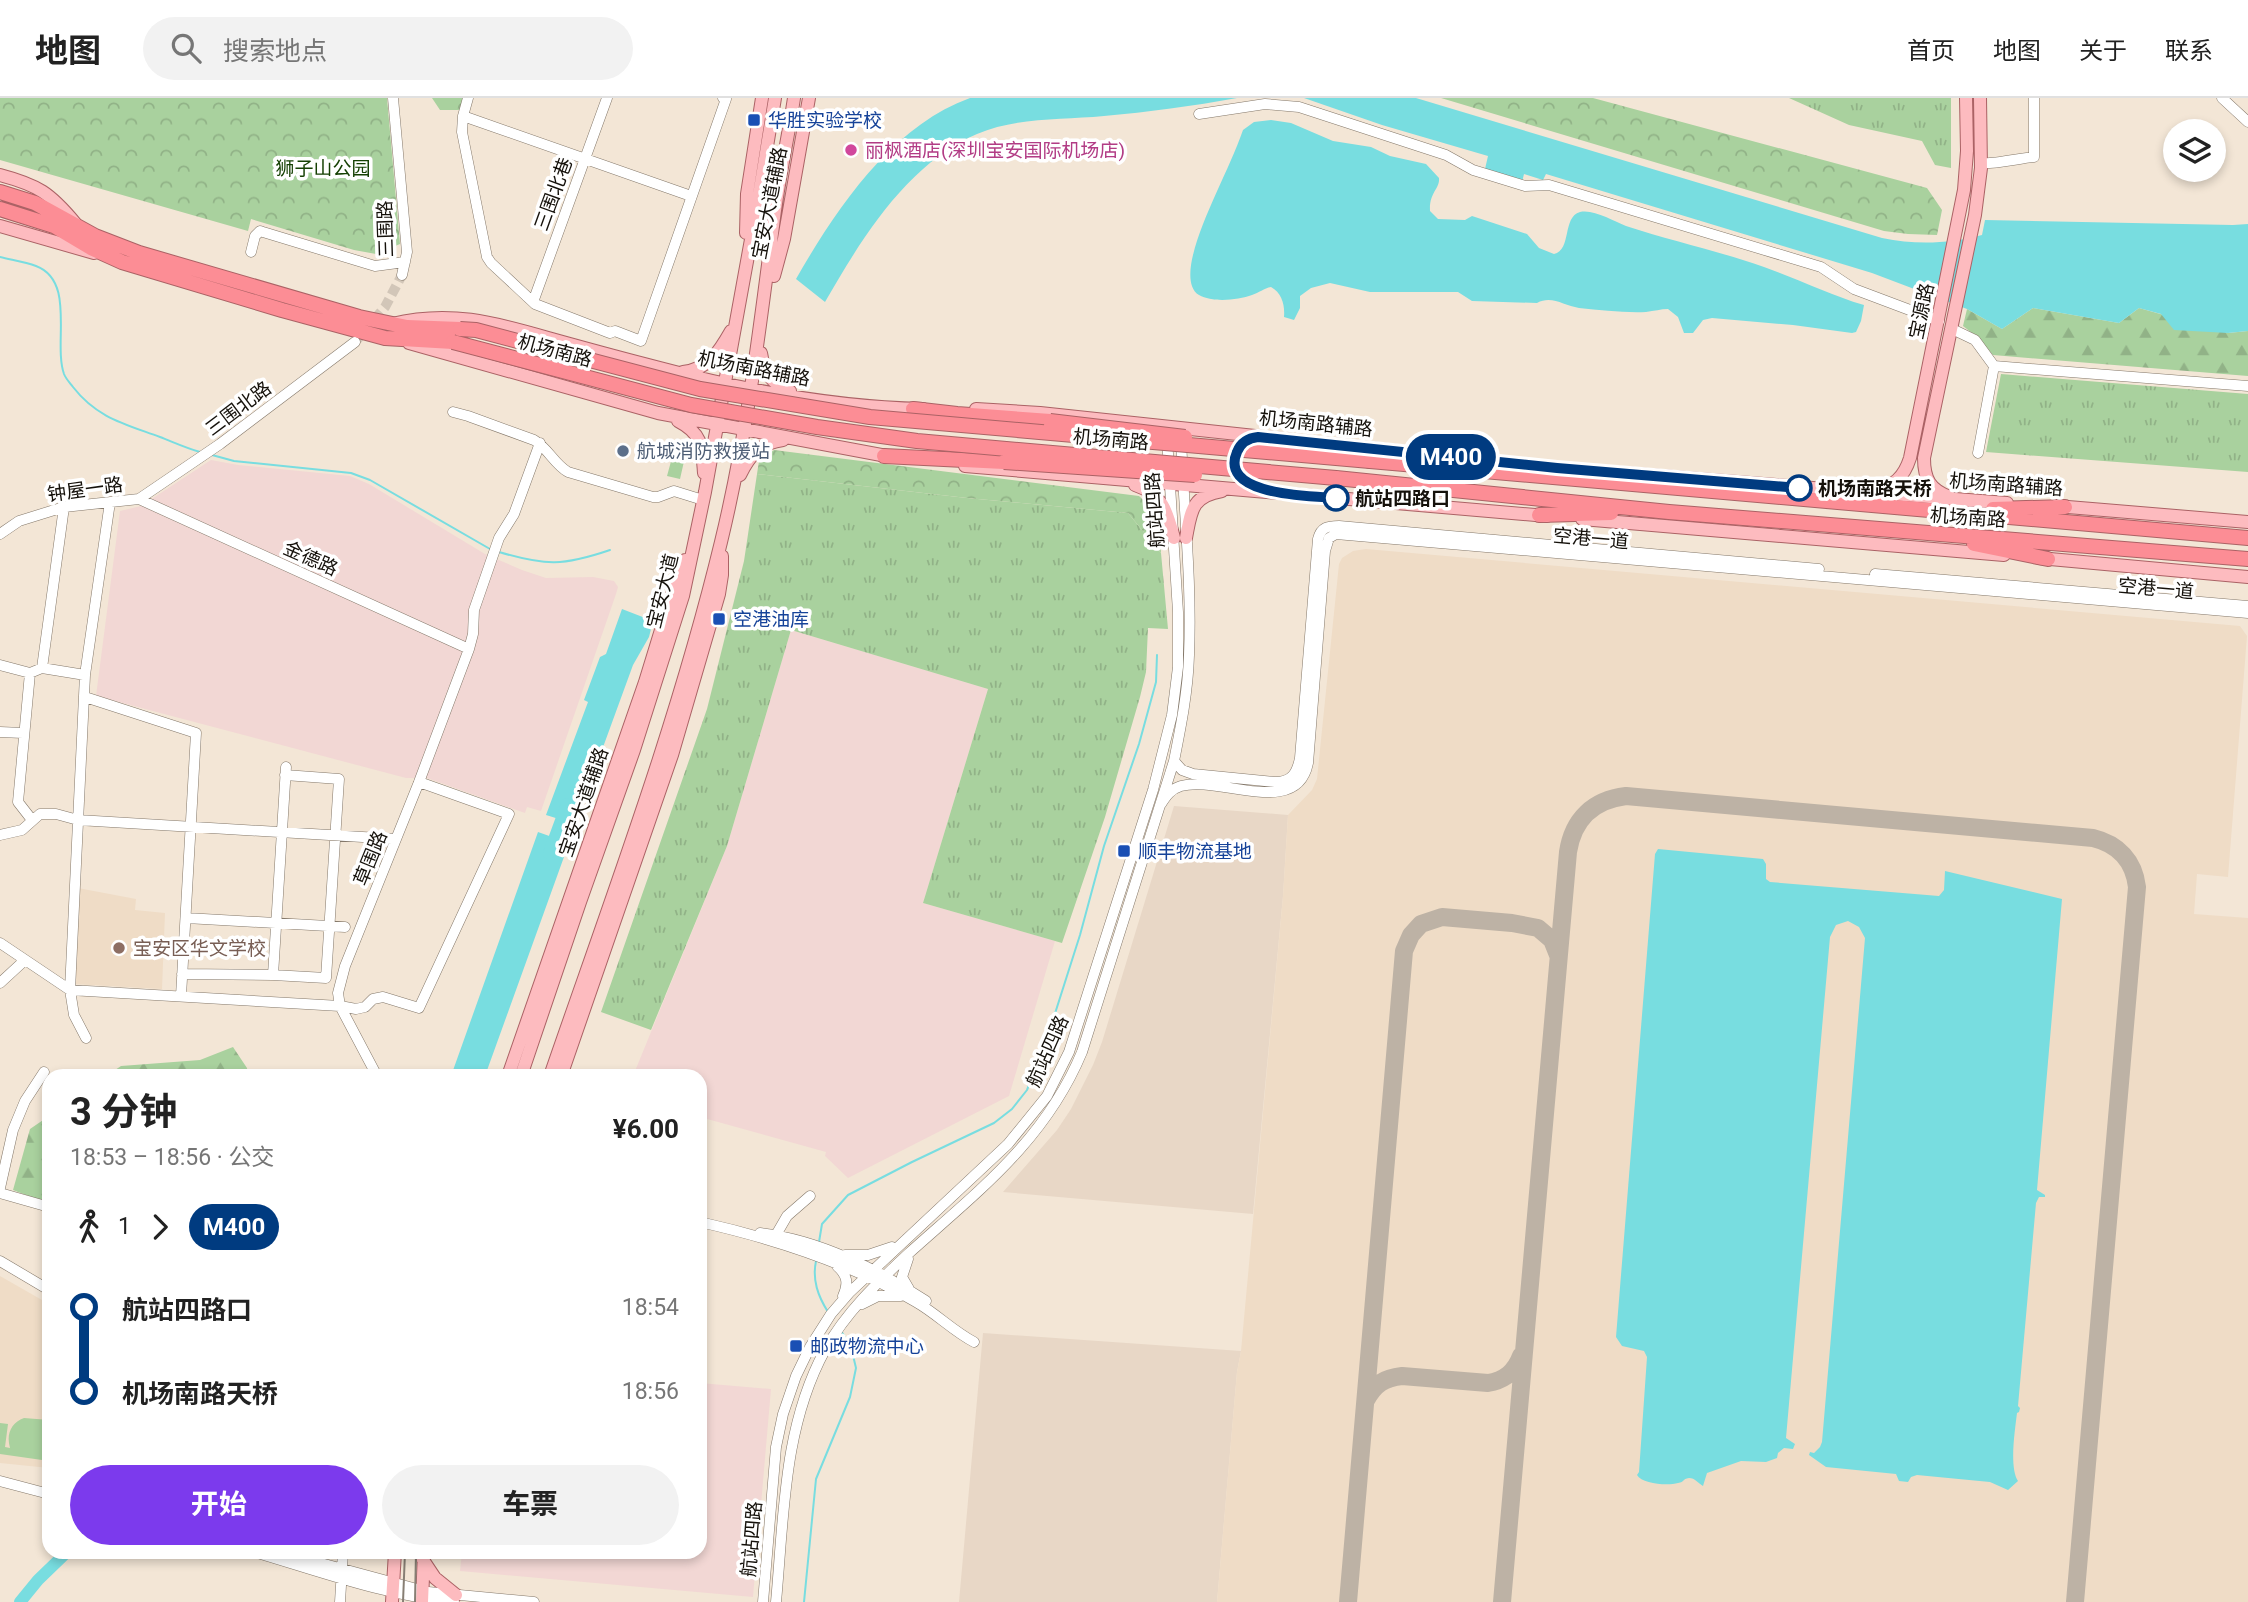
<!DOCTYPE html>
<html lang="zh">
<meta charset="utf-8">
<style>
body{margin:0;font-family:Roboto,"Noto Sans SC",sans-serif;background:#f2f2f2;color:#222;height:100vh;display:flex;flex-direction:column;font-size:26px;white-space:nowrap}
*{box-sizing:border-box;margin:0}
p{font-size:23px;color:#767676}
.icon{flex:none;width:38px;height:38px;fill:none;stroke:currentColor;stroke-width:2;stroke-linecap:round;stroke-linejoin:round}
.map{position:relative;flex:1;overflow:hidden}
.panel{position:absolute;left:42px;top:971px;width:665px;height:490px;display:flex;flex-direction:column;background:#fff;border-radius:21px;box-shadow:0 4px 10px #0003}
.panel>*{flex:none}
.badge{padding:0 14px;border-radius:23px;font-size:24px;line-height:46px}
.buttons{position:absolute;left:2163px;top:21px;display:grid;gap:14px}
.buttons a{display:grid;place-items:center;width:63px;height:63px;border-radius:50%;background:#fff;box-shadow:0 4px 10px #0003;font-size:35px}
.map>.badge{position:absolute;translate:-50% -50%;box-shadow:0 0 0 4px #fff}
.legs{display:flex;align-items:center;gap:10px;height:77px;padding:0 28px;font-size:23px}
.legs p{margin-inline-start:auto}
.headline{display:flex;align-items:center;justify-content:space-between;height:119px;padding:0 28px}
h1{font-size:38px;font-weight:700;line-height:52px}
.cta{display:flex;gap:14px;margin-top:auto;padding:14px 28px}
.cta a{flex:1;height:80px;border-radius:42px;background:#7c3aed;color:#fff;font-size:28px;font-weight:700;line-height:80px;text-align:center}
.cta a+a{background:#f2f2f2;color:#222}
ul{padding:0 28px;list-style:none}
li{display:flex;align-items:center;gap:24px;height:84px;font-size:26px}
li i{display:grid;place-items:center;width:10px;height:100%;margin:0 9px;background:currentColor}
li i::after{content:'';width:18px;height:18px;margin:-9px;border:5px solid;border-radius:50%;background:#fff}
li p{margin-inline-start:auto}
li:first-child i{background:linear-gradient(#0000 50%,currentColor 0)}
li:last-child i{background:linear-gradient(currentColor 50%,#0000 0)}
header{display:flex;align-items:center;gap:42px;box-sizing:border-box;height:98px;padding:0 35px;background:#fff;border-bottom:2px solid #e0e0e0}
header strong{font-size:33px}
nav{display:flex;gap:38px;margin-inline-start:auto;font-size:24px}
.search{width:490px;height:63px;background:#f2f2f2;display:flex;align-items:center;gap:18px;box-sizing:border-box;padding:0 24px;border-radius:38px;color:#767676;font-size:26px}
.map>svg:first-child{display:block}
</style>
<header>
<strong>地图</strong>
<div class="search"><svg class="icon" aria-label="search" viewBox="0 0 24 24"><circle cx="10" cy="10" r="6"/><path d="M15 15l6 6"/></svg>搜索地点</div>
<nav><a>首页</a><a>地图</a><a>关于</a><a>联系</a></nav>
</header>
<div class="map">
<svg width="2248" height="1504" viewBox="0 0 2248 1504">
<defs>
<pattern id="grass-tufts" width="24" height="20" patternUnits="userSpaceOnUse" patternTransform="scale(1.75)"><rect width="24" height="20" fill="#a9d19e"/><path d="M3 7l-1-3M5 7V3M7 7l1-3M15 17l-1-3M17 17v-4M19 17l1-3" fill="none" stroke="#91b287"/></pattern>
<pattern id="forest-firs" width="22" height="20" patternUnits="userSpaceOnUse" patternTransform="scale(1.75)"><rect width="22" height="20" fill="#a9d19e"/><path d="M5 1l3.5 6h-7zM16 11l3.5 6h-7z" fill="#91b287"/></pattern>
<pattern id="park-crowns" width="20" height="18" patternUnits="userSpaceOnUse" patternTransform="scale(1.75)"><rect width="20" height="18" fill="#a9d19e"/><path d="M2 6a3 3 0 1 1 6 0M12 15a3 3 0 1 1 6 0" fill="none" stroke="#91b287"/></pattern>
</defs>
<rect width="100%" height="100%" fill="#f3e6d6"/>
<!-- commercial -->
<path fill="#e8d7c6" d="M 1174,708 L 1288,717 L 1283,798 L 1253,1116 L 1003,1094 L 1057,1032 L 1071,1011 L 1093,967 L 1102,944 Z
M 983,1235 L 1241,1253 L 1237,1274 L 1217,1504 L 959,1504 Z"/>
<!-- industrial -->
<path fill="#f2d7d4" d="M 211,362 L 238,367 L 350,378 L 369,386 L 485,456 L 522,472 L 546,480 L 593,479 L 614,483 L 618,489 L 616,496 L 541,713 L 527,709 L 525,715 L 427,680 L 406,680 L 96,598 L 120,413 L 141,408 Z
M 791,532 L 988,591 L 923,805 L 1055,843 L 1009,998 L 848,1080 L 825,1058 L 826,1054 L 700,1019 L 700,978 L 633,978 L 727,748 Z
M 700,1285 L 771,1291 L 753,1499 L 460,1473 L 462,1454 L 700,1454 Z"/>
<!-- built -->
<path fill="#efdcc6" d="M 1366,451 L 2240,528 L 2247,538 L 2228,779 L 2197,776 L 2194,816 L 2248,820 L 2248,1504 L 1217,1504 L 1237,1274 L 1241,1253 L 1283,798 L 1288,717 L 1312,692 L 1317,681 L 1339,466 L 1342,460 L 1353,453 Z
M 78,790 L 136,801 L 135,812 L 165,815 L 162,891 L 74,886 Z
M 0,1178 L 49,1206 L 49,1370 L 0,1365 Z"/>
<!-- grass -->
<path fill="url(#grass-tufts)" d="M 1789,0 L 1951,0 L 1951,70 L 1935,67 L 1922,43 L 1849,27 Z
M 2001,276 L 2248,296 L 2248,374 L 1986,354 Z
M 757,376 L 967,400 L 1128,415 L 1161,455 L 1168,531 L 1148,530 L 1146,574 L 1140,599 L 1105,719 L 1062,845 L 923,805 L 988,591 L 791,532 L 727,748 L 651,932 L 601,914 L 707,611 L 744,463 Z"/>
<!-- forest -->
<path fill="url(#forest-firs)" d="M 2033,210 L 2119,225 L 2139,210 L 2228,235 L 2248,233 L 2248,278 L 1993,257 L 1977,239 L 1963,228 L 1967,211 L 2002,231 Z
M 233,949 L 247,970 L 248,978 L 106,978 L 121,968 L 200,962 Z
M 49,1018 L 49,1106 L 13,1092 L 30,1031 Z"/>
<!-- park -->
<path fill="url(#park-crowns)" d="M 0,0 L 387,0 L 400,146 L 376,156 L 354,152 L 251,121 L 248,133 L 0,62 Z
M 432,0 L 465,0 L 461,12 L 440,12 Z
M 1441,0 L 1593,0 L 1927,90 L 1942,112 L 1937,137 L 1908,136 L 1884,133 Z
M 774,352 L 1139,398 L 1159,417 L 1161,455 L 1128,415 L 967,400 L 757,376 L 759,363 Z"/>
<!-- pitch -->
<path fill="#a9d19e" d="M 673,356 L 685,359 L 680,381 L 667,378 Z
M 24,1320 L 49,1322 L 49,1363 L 0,1356 L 0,1325 L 8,1326 L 5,1349 L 10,1350 C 6,1336 11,1325 24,1320 Z"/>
<!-- water -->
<path fill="#78dde0" d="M 970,0 L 1237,0 C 1193,8 1148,14 1104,18 C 1062,22 1017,19 977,36 C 907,66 862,140 825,204 L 796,181 C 836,111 892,28 970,0 Z
M 1304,0 L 1416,0 L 1882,140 C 1916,147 1948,146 1982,137 L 1985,122 L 2233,127 L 2248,126 L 2248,233 L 2228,235 L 2174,232 L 2161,216 L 2139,210 L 2119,225 L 2033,210 L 2002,231 L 1967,211 L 1872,175 L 1546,76 L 1543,82 L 1524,76 L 1522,84 L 1485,71 L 1488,58 L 1382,27 Z
M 1271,22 L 1291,25 L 1333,43 L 1371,49 L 1390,58 L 1426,66 L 1439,80 C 1440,91 1429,94 1430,113 L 1438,121 L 1465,122 L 1472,118 L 1527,136 L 1539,150 L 1554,156 C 1572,152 1562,119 1580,114 C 1594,111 1613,123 1626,128 C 1671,143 1719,153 1764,169 C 1798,181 1830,197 1864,207 L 1861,223 L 1856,234 L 1852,235 L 1793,227 L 1712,220 L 1703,222 L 1693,235 L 1684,235 L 1678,219 L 1668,211 C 1661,211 1654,213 1646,214 C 1624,215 1601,212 1579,210 C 1564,208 1552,197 1537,205 L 1472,203 L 1458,194 L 1370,194 L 1330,185 L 1311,190 L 1300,198 L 1300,210 L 1294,222 L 1284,219 C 1285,207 1282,195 1271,189 C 1264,190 1259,195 1252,197 C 1238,202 1213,205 1199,197 C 1187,190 1190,169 1193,157 C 1203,117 1229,72 1243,32 L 1254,24 Z
M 622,511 L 653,523 L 649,539 L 633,567 L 575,726 L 546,717 L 588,604 L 584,602 L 600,559 L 606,556 Z
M 538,734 L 569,745 L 485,978 L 451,978 Z
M 1658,751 L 1763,761 L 1766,766 L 1766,781 L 1770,784 L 1939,798 L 1944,792 L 1945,773 L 2062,801 L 2037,1092 L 2045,1097 L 2045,1099 L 2039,1099 L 2036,1105 L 2018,1308 L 2020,1310 L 2019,1314 L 2017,1315 C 2015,1332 2009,1369 2018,1383 L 2008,1392 L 1990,1384 L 1917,1377 L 1911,1379 L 1908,1384 L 1899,1383 L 1896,1376 L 1826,1369 L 1809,1357 L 1810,1354 L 1814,1355 L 1820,1349 L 1822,1344 L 1865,840 L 1859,829 L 1848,823 L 1836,827 L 1830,839 L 1786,1340 L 1795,1346 L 1793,1351 L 1784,1350 L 1778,1355 L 1777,1360 L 1766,1364 L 1741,1363 L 1707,1375 L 1703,1388 C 1698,1385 1695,1380 1689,1380 C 1682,1381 1685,1384 1678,1385 C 1668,1388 1642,1386 1637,1377 L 1639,1374 L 1647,1259 L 1644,1253 L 1622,1248 L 1616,1239 L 1655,756 Z"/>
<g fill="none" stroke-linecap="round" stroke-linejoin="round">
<!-- stream -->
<path stroke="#78dde0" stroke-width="2" d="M 0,159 C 12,162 25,164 36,168 C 76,183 53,245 64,276 C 66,281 70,285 73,289 C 97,320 125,326 160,339 C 173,344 186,350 200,354
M 212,357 L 234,363 L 351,375 L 370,382 L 490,451
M 499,454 C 546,468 563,468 610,452
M 819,1144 L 822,1126 L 848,1097 L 912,1064 L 994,1025 L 1012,1011 L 1027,992 L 1044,950 L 1080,837 L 1104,748 L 1139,646 L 1156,584 L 1157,557
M 816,1163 C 812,1182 818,1198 828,1214
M 804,1504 L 816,1381 L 850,1299 L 856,1270 L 851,1249 L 841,1233"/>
<!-- river -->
<path stroke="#78dde0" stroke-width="12" d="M 549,755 L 567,706
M 20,1504 L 38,1482 L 67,1454"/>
<!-- taxiway -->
<path stroke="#bdb2a5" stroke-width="18" d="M 1366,1302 C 1375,1286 1384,1280 1402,1278 L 1488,1285 C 1505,1282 1515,1274 1521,1258
M 1348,1504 L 1404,853 L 1411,837 L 1421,826 L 1442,819 L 1512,825 L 1538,830 L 1552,842 L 1558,857
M 1502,1504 L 1568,754 C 1573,721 1593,702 1626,698 L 2093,740 C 2118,746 2134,763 2137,789 L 2075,1504"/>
<!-- minor-tunnel -->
<path stroke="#d2c6b8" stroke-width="10" stroke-dasharray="10 5" stroke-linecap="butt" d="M 355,244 L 385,209 L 402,177"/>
<defs>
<path id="minor" d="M 393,0 L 407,154 L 402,177
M 468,0 L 463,18 L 462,34 L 487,159 L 491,165 L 535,206 L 610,235 L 615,233 L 641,243 L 726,1 L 723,0
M 2222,0 L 2248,24
M 1199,16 L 1265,6 L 1299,9 L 1446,57 L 1473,72 L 1525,88 L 1549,87 L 1821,169 L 1854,191 L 1939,223
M 463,18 L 691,98
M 1981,65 C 1990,67 2021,60 2034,59 L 2034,0
M 251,154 L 255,138 L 260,133 L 263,134 L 375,168 L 405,164
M 533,204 L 607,0
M 1952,231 L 1975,242 L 1994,268 L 2248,288
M 453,314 L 468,318 L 534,342 C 548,350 554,366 568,374 L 653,399 L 658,399 L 674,393 L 703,402
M 1978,355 L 1994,268
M 139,401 L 469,551
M 0,436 L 19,423 L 64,409 L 139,401 L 220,346 L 355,244
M 1875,476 L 2248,508
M 0,567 L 30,575 L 42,570 L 85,577
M 42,570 L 64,409
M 30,575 L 18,704 L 32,722
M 85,599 L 196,635 L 181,898
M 0,634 L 23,635
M 1174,663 L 1182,672 L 1193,676 L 1275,684 C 1292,684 1297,675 1300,660 L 1318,441 C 1321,429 1328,428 1339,428 L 1819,471
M 1161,706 C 1166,698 1171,691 1181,688 C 1219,677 1297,721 1308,665 L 1325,453 L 1329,440 L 1336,436 L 2248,515
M 0,737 L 22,732 L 40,716 L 56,716 L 78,722 L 396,741
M 186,820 L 345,829
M 0,845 L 70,892 L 340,908 L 356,911 L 365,909 L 373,901 L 383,899 L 419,910 L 509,716 L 419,684
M 182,876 L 273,877 L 326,880 L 339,681 L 285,677
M 273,877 L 286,669
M 0,885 L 25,862
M 86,940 L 74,917 L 70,892 L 85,577 L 110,404
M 377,978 L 340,908 L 338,895 L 345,868 L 419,684 L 469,551 L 473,536 L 474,512 L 499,440 L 514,416 L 540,345
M 0,1090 L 13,1032 L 25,1003 L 44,974
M 0,1095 L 49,1109
M 700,1124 C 775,1141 850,1165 916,1204 C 937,1216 953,1233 974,1244
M 760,1135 C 820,1142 876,1171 926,1203
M 776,1137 L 787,1118 L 810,1098
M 845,1157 L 868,1157 L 892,1149
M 908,1161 L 902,1179 L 909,1191
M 0,1163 L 49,1192
M 837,1168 C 847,1177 849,1185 843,1198
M 862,1206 L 878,1198 L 901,1198
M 0,1383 L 49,1396
M 254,1454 C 319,1473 386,1498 454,1504
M 280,1454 L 428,1494 L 534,1504
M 340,1504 L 343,1454
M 763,1504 L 776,1349 L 783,1316 L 796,1278 L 810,1249 L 831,1216 L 850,1194 L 1008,1046 L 1047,998 L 1069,954 L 1153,692 L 1172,617 L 1178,569 L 1178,514 L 1167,340
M 776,1504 C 784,1418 783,1329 825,1252 C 846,1214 877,1185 908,1156 C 978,1093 1045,1043 1082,954 L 1174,663 C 1181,628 1188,593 1189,557 C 1192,485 1184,413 1181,341"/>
<path id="major" d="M 0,77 C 38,87 50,95 75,125
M 0,128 L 94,155
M 746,135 L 747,96 L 762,0
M 774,178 L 784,141 L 809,0
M 392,226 C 449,212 493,224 548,240 C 584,250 620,260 656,269 C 742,292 834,309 923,311
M 409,245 L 658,315 L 892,359
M 761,255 C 764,275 772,286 790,293
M 683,274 C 709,271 719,254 731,233
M 976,311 L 1040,315 L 1557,370 L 2007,405
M 678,323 C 703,336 702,349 704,375
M 1242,346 C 1225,366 1238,382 1259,390
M 965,368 L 1547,418
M 740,377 C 750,357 760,345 783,342
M 1135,387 C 1164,397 1167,414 1174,440
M 1875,393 C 1894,388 1904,379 1910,360 L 1964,92 L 1967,53 L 1966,0
M 1950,399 C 1930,392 1924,381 1924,360 L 1975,117 L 1981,70 L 1980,0
M 2056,408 L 2248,424
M 1582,421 L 2004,457
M 1186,440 C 1191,414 1191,398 1222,393
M 2039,460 L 2248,479
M 508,978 L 645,584 L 676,483 L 685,462
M 521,978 L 580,804 L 634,652 L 683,498 L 705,394 L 758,103 L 775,0
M 550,978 C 611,801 677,626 721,444 C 747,337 760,229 774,120 C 779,80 788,40 794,0
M 561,978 L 672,657 L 719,496 L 722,477 L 722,458
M 423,1462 L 435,1480 L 456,1497
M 392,1504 L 395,1454
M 422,1504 L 424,1454"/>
<path id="highway" d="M 0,94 L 35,105 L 95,138 L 139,155 L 359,219 L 407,229 L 460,231
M 0,111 L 54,128 L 91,150 L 122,164 L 282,212 L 385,240 L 453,244
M 913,311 L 957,316 L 1050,323
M 884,358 L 1004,364
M 1370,363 L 2248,440
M 1336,380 L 1669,414 L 2248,461
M 1993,411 L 2065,409
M 1539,417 L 1611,415
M 1974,446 L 2048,461"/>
</defs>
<!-- minor casing -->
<use href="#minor" stroke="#84786a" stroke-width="11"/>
<!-- major casing -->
<use href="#major" stroke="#ab6265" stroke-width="14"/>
<!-- highway casing -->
<use href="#highway" stroke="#ab6265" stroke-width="16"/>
<!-- minor -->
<use href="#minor" stroke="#fff" stroke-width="10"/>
<!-- major -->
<use href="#major" stroke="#fdbbbf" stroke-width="12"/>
<!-- highway -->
<use href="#highway" stroke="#fc8d95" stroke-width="14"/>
<!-- rail -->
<path stroke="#877f74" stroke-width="2" d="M 403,1504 L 405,1454
M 415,1504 L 416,1454"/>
<defs>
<path id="highway-bridge" d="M 460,231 L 476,232 L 700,291 L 870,319 L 1370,363
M 453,244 L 691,307 L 817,329 L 917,343 L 1336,380
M 1050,323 L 1185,339
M 1004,364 L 1195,377"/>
</defs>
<!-- highway-bridge casing -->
<use href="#highway-bridge" stroke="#ab6265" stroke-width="16" stroke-linecap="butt"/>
<!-- highway-bridge -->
<use href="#highway-bridge" stroke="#fc8d95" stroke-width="14"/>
</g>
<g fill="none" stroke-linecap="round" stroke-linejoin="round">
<defs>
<path id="line-1" d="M 1336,400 C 1312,398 1218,398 1237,354 C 1241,344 1248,340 1258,339 L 1557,370 L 1799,390"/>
</defs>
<!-- line-1 casing -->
<use href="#line-1" stroke="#fff" stroke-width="16"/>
<!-- line-1 -->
<use href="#line-1" stroke="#003b80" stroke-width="10"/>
</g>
<!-- markers -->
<g fill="#1a4fb4" stroke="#fff" stroke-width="2.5">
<rect x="747" y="15" width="14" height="14" rx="3.5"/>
<rect x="712" y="514" width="14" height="14" rx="3.5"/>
<rect x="1117" y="746" width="14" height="14" rx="3.5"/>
<rect x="789" y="1241" width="14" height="14" rx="3.5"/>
</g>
<circle fill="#d1479c" stroke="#fff" stroke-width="2.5" cx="851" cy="52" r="7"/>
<circle fill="#5c6f8a" stroke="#fff" stroke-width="2.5" cx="623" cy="353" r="7"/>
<g fill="#fff" stroke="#003b80" stroke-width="3.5">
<circle cx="1799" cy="390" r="12"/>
<circle cx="1336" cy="400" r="12"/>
</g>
<circle fill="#8d6e63" stroke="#fff" stroke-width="2.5" cx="119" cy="850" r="7"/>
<g text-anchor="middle" stroke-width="7" stroke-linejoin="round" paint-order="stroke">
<!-- transit labels -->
<g font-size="19" fill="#164399" stroke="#fff" text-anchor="start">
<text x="768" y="29">华胜实验学校</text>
<text x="733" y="528">空港油库</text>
<text x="1138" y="760">顺丰物流基地</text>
<text x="810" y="1255">邮政物流中心</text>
</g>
<!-- hotel labels -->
<g font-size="19" fill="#b23c85" stroke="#fff" text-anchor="start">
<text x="865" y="59">丽枫酒店(深圳宝安国际机场店)</text>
</g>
<!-- park labels -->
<g font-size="19" fill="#154003" stroke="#fff">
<text x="323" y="77">狮子山公园</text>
</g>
<!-- street labels -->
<g font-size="19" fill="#15110b" stroke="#fff">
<text transform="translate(553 96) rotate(-70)" y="7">三围北巷</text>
<text transform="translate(769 105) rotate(-79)" y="7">宝安大道辅路</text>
<text transform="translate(385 131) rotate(-92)" y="7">三围路</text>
<text transform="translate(1921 213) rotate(-78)" y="7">宝源路</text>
<text transform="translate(555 252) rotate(15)" y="7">机场南路</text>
<text transform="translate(754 270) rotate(11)" y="7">机场南路辅路</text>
<text transform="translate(238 310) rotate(-37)" y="7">三围北路</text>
<text transform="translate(1316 325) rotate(6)" y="7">机场南路辅路</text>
<text transform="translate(1111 341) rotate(5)" y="7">机场南路</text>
<text transform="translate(2006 386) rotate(4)" y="7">机场南路辅路</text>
<text transform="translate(85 391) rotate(-8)" y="7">钟屋一路</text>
<text transform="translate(1154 412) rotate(-94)" y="7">航站四路</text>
<text transform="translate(1968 419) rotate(4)" y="7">机场南路</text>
<text transform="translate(1591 440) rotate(5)" y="7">空港一道</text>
<text transform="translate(311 460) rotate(24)" y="7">金德路</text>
<text transform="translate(2156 490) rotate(5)" y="7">空港一道</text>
<text transform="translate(662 493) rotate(-76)" y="7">宝安大道</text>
<text transform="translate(583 704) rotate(-71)" y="7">宝安大道辅路</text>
<text transform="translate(370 760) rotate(-68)" y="7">草围路</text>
<text transform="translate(1047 953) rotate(-66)" y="7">航站四路</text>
<text transform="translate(751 1441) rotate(-85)" y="7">航站四路</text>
</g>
<!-- service labels -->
<g font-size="19" fill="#4e5e75" stroke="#fff" text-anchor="start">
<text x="637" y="360">航城消防救援站</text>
</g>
<!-- stop labels -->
<g font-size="19" font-weight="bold" fill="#15110b" stroke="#fff" text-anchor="start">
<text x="1818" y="397">机场南路天桥</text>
<text x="1355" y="407">航站四路口</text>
</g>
<!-- education labels -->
<g font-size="19" fill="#785e54" stroke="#fff" text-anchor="start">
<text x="133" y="857">宝安区华文学校</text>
</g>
</g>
</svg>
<div class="buttons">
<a><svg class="icon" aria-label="layers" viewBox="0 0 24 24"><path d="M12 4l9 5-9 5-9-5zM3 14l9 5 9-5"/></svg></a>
</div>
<b class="badge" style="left:1451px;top:359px;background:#003b80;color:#fff">M400</b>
<section class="panel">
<div class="headline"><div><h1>3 分钟</h1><p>18:53 – 18:56 · 公交</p></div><b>¥6.00</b></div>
<div class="legs"><svg class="icon" aria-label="walk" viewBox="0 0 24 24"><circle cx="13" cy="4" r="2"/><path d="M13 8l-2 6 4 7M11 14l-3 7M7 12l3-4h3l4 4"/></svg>1<svg class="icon" aria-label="forward" viewBox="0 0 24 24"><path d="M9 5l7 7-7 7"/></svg><b class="badge" style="background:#003b80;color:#fff">M400</b></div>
<ul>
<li><i style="color:#003b80"></i><b>航站四路口</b><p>18:54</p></li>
<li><i style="color:#003b80"></i><b>机场南路天桥</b><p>18:56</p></li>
</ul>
<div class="cta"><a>开始</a><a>车票</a></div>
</section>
</div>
